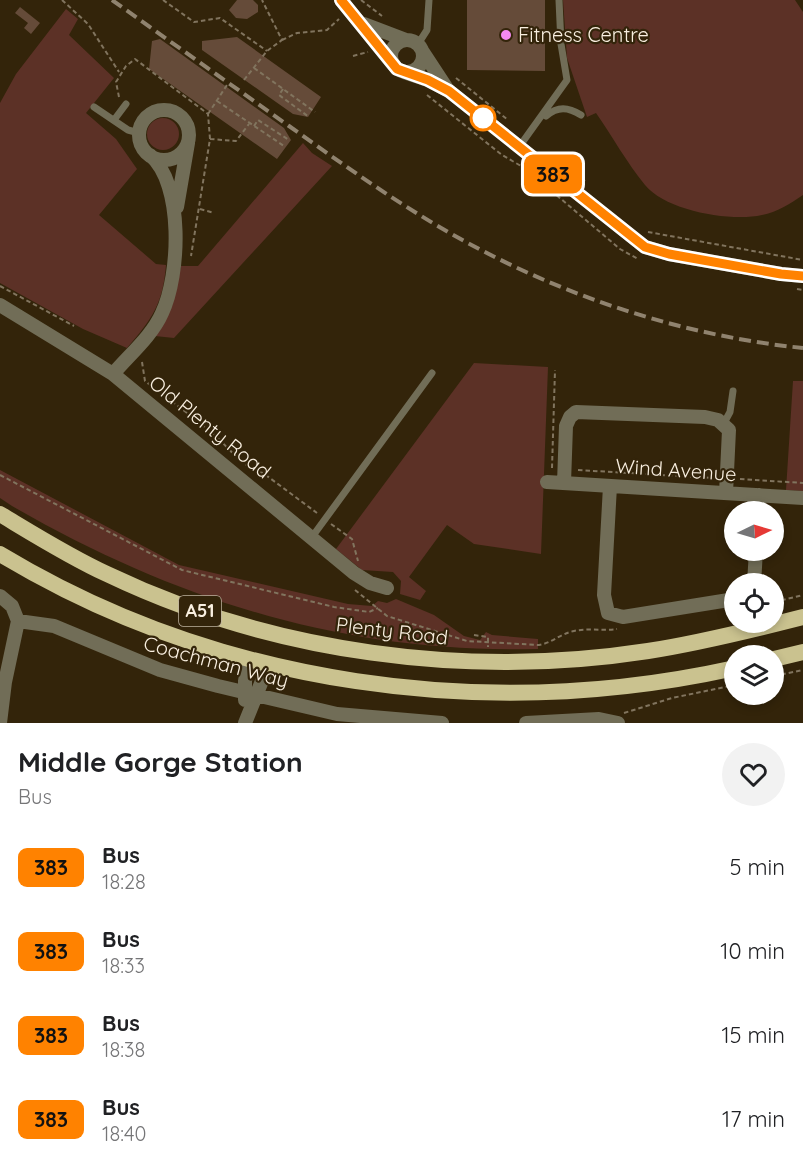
<!DOCTYPE html>
<style>
body{margin:0;font-family:Quicksand,sans-serif;background:#f2f2f2;color:#202124;height:100vh;display:flex;flex-direction:column;font-size:22px;white-space:nowrap}
*{box-sizing:border-box;margin:0}
p{font-size:20px;color:#757577}
.icon{flex:none;width:33px;height:33px;fill:none;stroke:currentColor;stroke-width:2;stroke-linecap:round;stroke-linejoin:round}
.map{position:relative;height:723px;overflow:hidden}
.panel{display:flex;flex-direction:column;background:#fff;flex:1}
.panel>*{flex:none}
.badge{padding:0 12px;border-radius:9px;font-size:21px;line-height:39px}
.needle{width:39px;rotate:85deg}
.buttons{position:absolute;left:724px;top:501px;display:grid;gap:12px}
.buttons a{display:grid;place-items:center;width:60px;height:60px;border-radius:50%;background:#fff;box-shadow:0 3px 9px #0003;font-size:30px}
.map>.badge{position:absolute;translate:-50% -50%;box-shadow:0 0 0 3px #fff}
.round{display:grid;place-items:center;flex:none;width:63px;height:63px;border-radius:32px;background:#f2f2f2}
.summary{display:flex;align-items:center;justify-content:space-between;height:102px;padding:0 18px}
h1{font-size:28px;font-weight:700;line-height:45px}
ul{padding:0;list-style:none}
li{display:flex;align-items:center;gap:18px;height:84px;padding:0 18px}
li div{flex:1}
li b{display:block;font-size:22px}
li em{font-style:normal}
li .badge{min-width:66px;font-weight:700;text-align:center}
.map>svg:first-child{display:block}
</style>
<div class="map">
<svg width="803" height="723" viewBox="0 0 803 723">
<rect width="100%" height="100%" fill="#33240a"/>
<!-- green -->
<path fill="#5c3126" d="M 563,0 L 795,0 L 803,12 L 803,195 C 790,204 777,212 762,215 C 731,222 666,211 645,185 C 627,163 612,136 596,113 L 587,117 L 567,58 Z
M 66,9 L 78,19 L 69,35 L 114,78 L 86,113 L 116,139 L 137,169 L 99,215 L 156,264 L 166,265 C 163,304 152,319 127,348 L 83,329 L 0,283 L 0,103 L 16,74 Z
M147 134a16 16 0 1 1 32 0a16 16 0 1 1-32 0Z
M 303,143 L 312,153 L 332,166 L 174,338 L 155,336 L 172,306 L 181,266 L 198,266 Z
M 474,363 L 548,367 L 541,554 L 474,544 L 447,525 L 409,577 L 426,591 L 420,600 L 400,594 L 401,581 L 393,572 L 362,570 L 336,549 Z
M 793,381 L 803,381 L 803,491 L 786,490 Z
M 0,470 L 179,565 L 348,604 L 372,606 L 378,601 L 387,603 L 396,599 L 434,615 L 464,636 L 480,640 L 486,632 L 492,635 L 538,639 L 538,649 C 346,654 177,601 12,506 L 0,498 Z"/>
<!-- building -->
<path fill="#654b39" d="M 237,0 L 253,0 L 258,5 L 258,12 L 247,19 L 236,18 L 229,10 Z
M 467,0 L 545,0 L 545,71 L 467,70 Z
M 20,7 L 40,23 L 31,34 L 24,28 L 28,23 L 15,13 Z
M 237,37 L 321,97 L 308,117 L 293,114 L 202,50 L 202,41 Z
M 160,39 L 284,128 L 291,140 L 277,159 L 149,69 L 152,41 Z"/>
<g fill="none" stroke-linecap="round" stroke-linejoin="round">
<!-- path -->
<path stroke="#81745e" stroke-width="2" stroke-dasharray="4.5 3" stroke-linecap="butt" d="M 62,0 L 88,24 L 119,72
M 163,0 L 194,22 L 220,18 L 267,51
M 361,0 L 382,16
M 282,40 L 297,33 L 327,30 L 339,19
M 353,56 L 368,52
M 254,68 L 315,112
M 456,78 L 508,120
M 244,80 L 267,51 L 282,40 L 262,0
M 283,89 L 279,95 L 309,117
M 427,95 L 502,155 L 521,166
M 119,97 L 116,82 L 126,66 L 135,59 L 208,114 L 210,139 L 191,256
M 217,101 L 284,146
M 208,114 L 227,85
M 254,126 L 258,120 L 289,140
M 210,139 L 236,141 L 249,124
M 564,164 L 585,181
M 528,171 L 620,249 L 638,259
M 200,209 L 214,213
M 648,232 L 803,260
M 0,286 L 74,326
M 797,289 L 803,290
M 142,362 L 145,381 C 167,398 191,415 212,433 C 228,446 242,468 263,473 L 317,513
M 552,468 L 555,370
M 578,470 L 713,478
M 0,475 L 182,570 L 334,607 L 369,612 L 378,608
M 740,479 L 803,483
M 331,524 L 352,539 L 358,561
M 355,590 L 387,616 L 467,641 L 539,645 C 552,643 560,634 574,631 C 587,628 603,631 617,629
M 774,602 L 803,595
M 474,635 L 488,637 L 488,647
M 774,676 L 803,670
M 624,713 L 672,698 L 735,685"/>
<!-- service -->
<path stroke="#716d57" stroke-width="7" d="M 418,44 L 427,30 L 429,0
M 94,107 L 128,130 L 139,133
M 546,116 C 558,106 568,107 581,115
M 114,120 L 126,104
M 519,147 L 567,80 L 561,44 L 559,0
M 724,423 L 730,412 L 733,391
M 312,537 L 432,373"/>
<!-- minor -->
<path stroke="#716d57" stroke-width="14" d="M 341,0 L 392,63
M 364,24 L 406,40
M391 56a16 16 0 1 1 32 0a16 16 0 1 1-32 0Z
M 423,52 L 446,87
M 404,72 L 428,80 L 449,91 L 645,247 L 669,254 L 781,274 L 803,276
M139 135a25 25 0 1 1 50 0a25 25 0 1 1-50 0Z
M 177,207 L 188,143
M 0,305 L 113,374 L 354,573 L 370,583 L 387,588
M 113,374 C 129,355 152,336 162,313 C 180,275 184,184 150,155
M 547,482 L 803,498
M 564,483 L 566,426 L 570,417 L 576,412 L 705,417 L 718,420 L 729,430 L 726,493
M 610,486 L 604,595 L 608,613 L 623,617 L 735,599
M 758,512 L 759,495
M 754,584 L 756,550
M 0,596 L 12,606 L 18,621 L 54,626 L 160,670 L 218,686 L 337,714 L 442,723
M 245,700 L 245,681 L 249,660
M 0,723 L 5,682 L 18,621
M 245,723 L 268,666
M 526,723 L 599,719 L 618,723"/>
<!-- trunk -->
<path stroke="#cac28f" stroke-width="16" d="M 0,514 C 35,535 70,557 107,574 C 272,653 467,679 648,651 C 700,643 752,630 803,617
M 0,554 C 219,686 486,723 735,668
M 774,659 L 803,652"/>
<!-- rail -->
<path stroke="#90836f" stroke-width="4" stroke-dasharray="12 6" stroke-linecap="butt" d="M 112,0 C 171,42 230,84 289,126 C 352,171 415,216 483,251 C 581,302 693,337 803,348"/>
</g>
<g fill="none" stroke-linecap="round" stroke-linejoin="round">
<defs>
<path id="line" d="M 341,0 L 397,69 L 428,80 L 449,91 L 645,247 L 669,254 L 781,274 L 803,276"/>
</defs>
<!-- line casing -->
<use href="#line" stroke="#fff" stroke-width="14"/>
<!-- line -->
<use href="#line" stroke="#ff8200" stroke-width="9"/>
</g>
<!-- markers -->
<circle fill="#f489f1" stroke="#33240a" stroke-width="2" cx="506" cy="35" r="6"/>
<circle fill="#fff" stroke="#ff8200" stroke-width="3" cx="483" cy="118" r="12"/>
<g text-anchor="middle" stroke-width="4.5" stroke-linejoin="round" paint-order="stroke">
<!-- shield labels -->
<rect fill="#33240a" stroke="#beb2a0" stroke-width="1.5" x="179" y="596" width="42" height="30" rx="4.5"/>
<g font-size="18" font-weight="bold" fill="#f9efe0">
<text x="200" y="617">A51</text>
</g>
<!-- poi labels -->
<g font-size="20" fill="#f9efe0" stroke="#33240a" text-anchor="start">
<text x="518" y="42">Fitness Centre</text>
</g>
<!-- street labels -->
<g font-size="20" fill="#f9efe0" stroke="#33240a">
<text transform="translate(210 427) rotate(39)" y="7">Old Plenty Road</text>
<text transform="translate(676 470) rotate(4)" y="7">Wind Avenue</text>
<text transform="translate(392 631) rotate(7)" y="7">Plenty Road</text>
<text transform="translate(216 662) rotate(15)" y="7">Coachman Way</text>
</g>
</g>
</svg>
<div class="buttons">
<a><svg class="needle" viewBox="-14 -14 28 28"><path d="M0-13l5 13h-10z" fill="#e53935"/><path d="M0 13l5-13h-10z" fill="#757577"/></svg></a>
<a><svg class="icon" aria-label="locate" viewBox="0 0 24 24"><circle cx="12" cy="12" r="6"/><path d="M12 2v4M12 18v4M2 12h4M18 12h4"/></svg></a>
<a><svg class="icon" aria-label="layers" viewBox="0 0 24 24"><path d="M12 4l9 5-9 5-9-5zM3 14l9 5 9-5"/></svg></a>
</div>
<b class="badge" style="left:553px;top:174px;background:#ff8200;color:#111">383</b>
</div>
<section class="panel">
<div class="summary"><div><h1>Middle Gorge Station</h1><p>Bus</p></div><a class="round"><svg class="icon" aria-label="heart" viewBox="0 0 24 24"><path d="M12 20l-8-8c-3-5 5-10 8-4 3-6 11-1 8 4z"/></svg></a></div>
<ul>
<li><span class="badge" style="background:#ff8200;color:#111">383</span><div><b>Bus</b><p>18:28</p></div><em>5 min</em></li>
<li><span class="badge" style="background:#ff8200;color:#111">383</span><div><b>Bus</b><p>18:33</p></div><em>10 min</em></li>
<li><span class="badge" style="background:#ff8200;color:#111">383</span><div><b>Bus</b><p>18:38</p></div><em>15 min</em></li>
<li><span class="badge" style="background:#ff8200;color:#111">383</span><div><b>Bus</b><p>18:40</p></div><em>17 min</em></li>
</ul>
</section>
